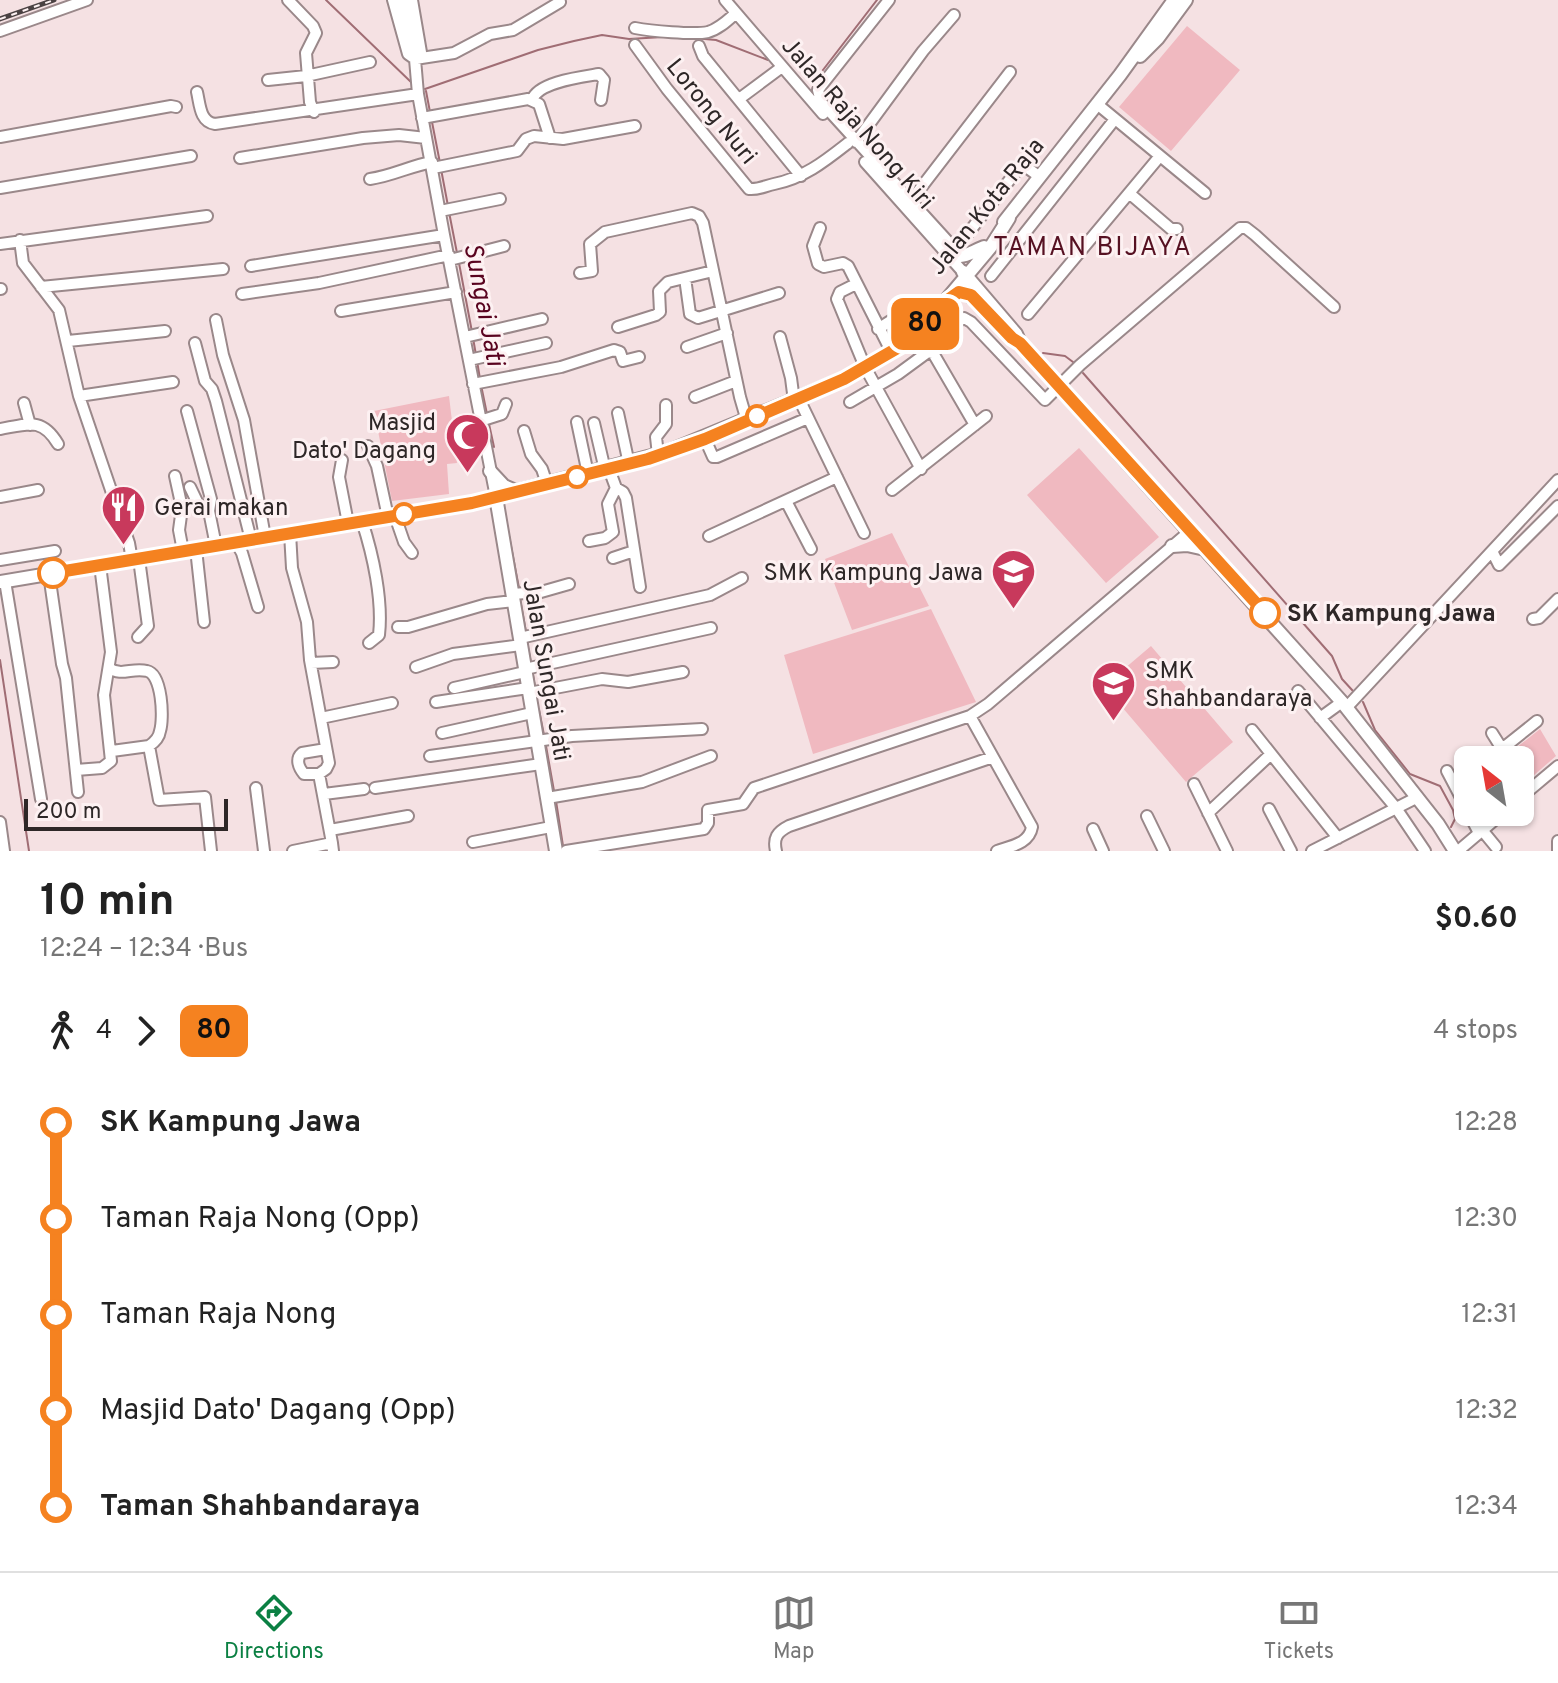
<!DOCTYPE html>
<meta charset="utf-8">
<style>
body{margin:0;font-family:Overpass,sans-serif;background:#f6f6f6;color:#222;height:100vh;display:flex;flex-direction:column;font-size:30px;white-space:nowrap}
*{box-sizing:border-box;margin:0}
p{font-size:26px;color:#767676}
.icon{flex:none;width:44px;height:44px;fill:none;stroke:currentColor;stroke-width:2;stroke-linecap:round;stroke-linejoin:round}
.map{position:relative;height:851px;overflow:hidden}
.details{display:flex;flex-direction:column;background:#fff;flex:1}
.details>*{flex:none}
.badge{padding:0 16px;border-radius:12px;font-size:28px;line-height:52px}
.needle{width:52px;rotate:329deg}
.controls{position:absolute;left:1454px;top:746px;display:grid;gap:16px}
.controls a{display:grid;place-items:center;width:80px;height:80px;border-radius:12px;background:#fff;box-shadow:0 2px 6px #0004;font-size:40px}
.scale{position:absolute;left:24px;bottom:20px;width:204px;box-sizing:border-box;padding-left:8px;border:4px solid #2e2727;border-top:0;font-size:22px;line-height:28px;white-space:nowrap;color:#2e2727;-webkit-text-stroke:6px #fdf1f2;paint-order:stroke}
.map>.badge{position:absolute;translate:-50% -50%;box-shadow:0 0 0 4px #fff}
.legs{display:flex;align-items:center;gap:12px;height:88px;padding:0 40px;font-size:26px}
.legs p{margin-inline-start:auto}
.head{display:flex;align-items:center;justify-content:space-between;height:136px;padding:0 40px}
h1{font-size:44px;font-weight:700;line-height:60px}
ul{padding:0 40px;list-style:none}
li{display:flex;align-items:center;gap:28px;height:96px;font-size:30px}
li i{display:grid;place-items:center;width:12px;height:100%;margin:0 10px;background:currentColor}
li i::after{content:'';width:20px;height:20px;margin:-10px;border:6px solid;border-radius:50%;background:#fff}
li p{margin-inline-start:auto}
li:first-child i{background:linear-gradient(#0000 50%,currentColor 0)}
li:last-child i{background:linear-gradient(currentColor 50%,#0000 0)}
.dock{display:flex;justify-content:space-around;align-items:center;height:112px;border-top:2px solid #e0e0e0;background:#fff;font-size:22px;color:#767676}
.dock a{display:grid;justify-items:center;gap:4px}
.dock .on{color:#0b8043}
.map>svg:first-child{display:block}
</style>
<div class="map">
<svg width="1558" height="851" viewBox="0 0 1558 851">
<rect width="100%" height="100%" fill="#f5e1e3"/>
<!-- green -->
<path fill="#f0b9c0" d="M 1187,26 L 1240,70 L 1171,151 L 1119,107 Z
M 449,396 L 457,463 L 447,464 L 449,494 L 392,501 L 374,411 Z
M 1079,448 L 1159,537 L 1106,583 L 1027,495 Z
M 892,533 L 929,606 L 852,630 L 825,559 Z
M 931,609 L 976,702 L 813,754 L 784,655 Z
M 1151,646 L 1233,742 L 1186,782 L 1104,686 Z
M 1540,729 L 1556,756 L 1533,776 L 1526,775 L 1520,760 L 1516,758 L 1516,748 Z"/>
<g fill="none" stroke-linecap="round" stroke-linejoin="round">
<!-- stream -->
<path stroke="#a06d74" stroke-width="2" d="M 326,0 L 413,84
M 693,38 L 716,40 L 768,60
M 798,65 L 801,68
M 812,79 L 816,79 L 877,0
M 425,89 L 538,50 L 574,41 L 602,35 L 629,39 L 663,37
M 426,91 L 430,112
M 432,122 L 440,163
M 441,169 L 448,206
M 449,212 L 457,253
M 459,263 L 472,332
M 944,326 L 960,307
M 473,338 L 476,355
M 1043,353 L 1065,356 L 1073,362
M 477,361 L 480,379
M 1083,373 L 1332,656 L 1342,679 L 1353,691
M 481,385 L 487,414
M 489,424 L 494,447
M 507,525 L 519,588
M 520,599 L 526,632
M 527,642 L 531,663
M 0,660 L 29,851
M 532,670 L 535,687
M 1363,702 L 1375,730 L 1410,774 L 1440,786 L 1453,810 L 1455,819 L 1451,827
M 539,710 L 544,735
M 546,746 L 554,791
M 556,801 L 563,846"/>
<defs>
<path id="minor" d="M 288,0 L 313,26 L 316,33 L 306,53 L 310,102 L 314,112
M 393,0 L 408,54 L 415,59 L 454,53 L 490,34 L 513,30 L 560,2
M 402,0 L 415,59 L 418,94 L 444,235 L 496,497
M 412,0 L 422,58
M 725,0 L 823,114
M 889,0 L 821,86 L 818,90 L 821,102 L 952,246 L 959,245 L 1022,164 L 1040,177
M 635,28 C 650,31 694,35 708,32 C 719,29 728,20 736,13
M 0,31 L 87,0
M 635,45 L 667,89 L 749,189 C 758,190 765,186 774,184 C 804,178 825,161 848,143
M 699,46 L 703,56 L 801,176
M 268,80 L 306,76 L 370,62
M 197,92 C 200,105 200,122 215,124 L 418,94
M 739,99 L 782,67
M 532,100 C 538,82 581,77 599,74 L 604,80 L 601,100
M 1097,104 L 1205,193
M 422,118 L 528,99 L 539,104 L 550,138
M 0,137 L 171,106 L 176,107
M 856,142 L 923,51 L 954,15
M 240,158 L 363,138 L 399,135 L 426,138
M 865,162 L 963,272
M 433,168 L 517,151 L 526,139 L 534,136 L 563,139 L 635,126
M 370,179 C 392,176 410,166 432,162
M 0,188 L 191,156
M 1129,193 L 1171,229 L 1177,229
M 910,202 L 1010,72
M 440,211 L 500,199
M 820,228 L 813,246 L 818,264 L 824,267 L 843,263 L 848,266 L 891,351
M 20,240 L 23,263 L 59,310 L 79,396 L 129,543 L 132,560
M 0,244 L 207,216
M 450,260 L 504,246
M 251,266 L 444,235
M 580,273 L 592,271 L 590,244 L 605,232 L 692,213 L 699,216 L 703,223 L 740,397 L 747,421
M 991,276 L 1115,119
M 685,278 L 690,314 L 698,318 L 779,293
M 856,284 L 840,292 L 837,299 L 865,367 L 921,469
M 41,287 L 223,269
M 0,289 L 1,289
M 242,294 L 319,283 L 449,255
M 341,311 L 456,292
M 1028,314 L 1160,156
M 924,316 L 943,339 L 955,323 L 964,318 L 971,322 L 1045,400 L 1080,365 L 1240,228 L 1246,228 L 1255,235 L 1334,307
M 216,320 L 223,355 L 244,420 L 265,537
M 618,327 L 656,315 L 660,312 L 659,291 L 668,282 L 713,271
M 878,329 L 892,320 L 910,331
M 465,337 L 542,319
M 780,337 L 791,378 L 794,401
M 68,341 L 165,331
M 195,343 L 205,381 L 212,389 L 216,401 L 251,540
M 687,347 L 727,333
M 469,360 L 546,343
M 473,384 L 561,367 L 614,350 L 620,352 L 623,361 L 639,357
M 79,396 L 173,382
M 695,397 L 736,381
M 799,399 L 864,533
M 850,402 L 898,374 L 928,352 L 933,353 L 975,425
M 24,403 L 30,425
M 187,411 L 211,499 L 209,511
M 618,413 L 629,464
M 480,421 L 502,414 L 506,404
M 577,422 L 588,474
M 594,423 L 605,470
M 0,429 C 28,424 42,417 58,444
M 524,431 L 531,454 L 542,469 L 547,484
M 705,439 L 713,457 L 717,457 L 808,418
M 368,446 L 377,466 L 388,517
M 658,455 L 656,437 L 666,424 L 666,405
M 342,460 L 339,477 L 348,523
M 175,476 L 182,508 L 179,530 L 183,551
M 190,487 L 201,510 L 209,511 L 216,546
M 616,488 L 623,492 L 626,498 L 640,587
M 892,490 L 986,416
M 0,497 L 38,490
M 786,501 L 811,549
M 395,516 L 404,542 L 412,553
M 362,521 C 373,555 383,600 379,635 L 369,643
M 290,533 L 292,568 L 307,622 L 310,660 L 329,763 L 326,769 L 319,774 L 332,843
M 709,536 L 837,477
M 589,541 L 605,538 L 613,532 L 608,504 L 616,488 L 609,469
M 236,542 L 242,553 L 258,607
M 196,549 L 204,622
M 1492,551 L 1499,565 L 1558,506
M 613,558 L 634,551
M 0,560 L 55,551
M 49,574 L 62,664 L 66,678 L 78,792
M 5,581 L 41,799
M 512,594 L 541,592 L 569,584
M 1533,619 L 1539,618 L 1558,599
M 398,627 L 408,627 L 487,604 L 513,601
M 138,637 L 148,626 L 139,559
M 520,638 L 710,595 L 742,578
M 311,663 L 333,662
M 416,667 L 453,654 L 521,645
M 109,668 C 122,677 132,667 147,671 C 162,674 164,718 160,731 C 159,738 155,742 149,746 L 112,751
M 525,669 L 711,628
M 454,688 L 525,672
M 1298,691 L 1396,808 L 1425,851
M 529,693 L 602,679 L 628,682 L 683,672
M 436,702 L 528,688
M 1347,707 L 1558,480
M 970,716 L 1032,827 C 1029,844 1011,846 997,851
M 321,718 L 392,703
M 1320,718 L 1342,702
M 1252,730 L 1338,838
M 442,733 L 532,713
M 1492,733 L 1509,760
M 149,746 L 159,800 L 205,797 L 211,851
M 1502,749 L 1537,721
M 430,756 L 572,736 L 702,729
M 76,770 L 102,768 L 111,761 L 104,695 L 111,652 L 100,565
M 1447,771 L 1468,811
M 319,774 L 304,774 C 299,768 295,759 302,753 L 326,749
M 1520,778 L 1528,791
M 1194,784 L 1227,851
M 256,788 L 264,851
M 375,788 L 541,764
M 324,794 L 364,789
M 547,798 L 642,782 L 711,756
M 1520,798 L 1558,766
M 1269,809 L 1291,851
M 1468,812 L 1479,833
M 1208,813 L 1271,754
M 1147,816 L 1164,851
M 0,822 L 4,851
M 1093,829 L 1103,851
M 330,830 L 408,816
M 1482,830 L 1496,847
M 1558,841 L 1558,850
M 473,842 L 551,827
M 293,851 L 332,843 L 333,851
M 566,851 L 704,829 L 708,823 L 708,810 L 743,804 L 754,788 L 970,716 L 988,704 L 1190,531
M 776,851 C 773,838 777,832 789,826 L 993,757
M 1312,851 L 1416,798
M 1458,851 L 1504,812"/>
<path id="major" d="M 1140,56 L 1158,38 L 1186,0
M 1004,222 L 1120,75 L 1174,0
M 944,249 C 963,262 966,254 984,247
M 963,272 L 1016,334 L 1020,343 L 1342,702 L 1438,824 L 1455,851
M 950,298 C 967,286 973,300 987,309
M 490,471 L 504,486 L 518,492
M 496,497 L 556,851
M 1172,546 L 1187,545 L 1205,549
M 0,582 L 472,503 L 667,452 L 844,379 L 901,346 L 932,317 L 990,248 L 1009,218"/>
</defs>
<!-- minor casing -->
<use href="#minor" stroke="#9a888a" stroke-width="14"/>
<!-- major casing -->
<use href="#major" stroke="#9a888a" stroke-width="16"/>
<!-- minor -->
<use href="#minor" stroke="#fff" stroke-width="10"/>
<!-- major -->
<use href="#major" stroke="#fff" stroke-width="12"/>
<defs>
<path id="rail" d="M 0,19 L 54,0"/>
</defs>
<!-- rail casing -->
<use href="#rail" stroke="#4b4243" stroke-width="5"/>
<!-- rail -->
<use href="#rail" stroke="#fdf1f2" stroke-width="2" stroke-dasharray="6" stroke-linecap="butt"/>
</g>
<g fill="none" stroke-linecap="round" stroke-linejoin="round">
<defs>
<path id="line-1" d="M 53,573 L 472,503 L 648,459 L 705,439 L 844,379 L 901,346 L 945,302 L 959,292 L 971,295 L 1012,338 L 1020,343 L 1265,613"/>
</defs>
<!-- line-1 casing -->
<use href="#line-1" stroke="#fff" stroke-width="18"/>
<!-- line-1 -->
<use href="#line-1" stroke="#f58220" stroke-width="12"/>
</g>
<!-- icons -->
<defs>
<symbol id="mosque-pin" viewBox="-11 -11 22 30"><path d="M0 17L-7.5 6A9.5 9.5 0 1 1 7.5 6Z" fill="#c8395c" stroke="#fdf1f2"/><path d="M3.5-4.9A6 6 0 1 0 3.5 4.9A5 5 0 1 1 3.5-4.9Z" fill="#fff"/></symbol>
<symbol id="restaurant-pin" viewBox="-11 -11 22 30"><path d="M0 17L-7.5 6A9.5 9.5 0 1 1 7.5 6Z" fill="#c8395c" stroke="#fdf1f2"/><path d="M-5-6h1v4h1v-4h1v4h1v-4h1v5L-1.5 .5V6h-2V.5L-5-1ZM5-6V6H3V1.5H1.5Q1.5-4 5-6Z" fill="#fff"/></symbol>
<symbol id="school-pin" viewBox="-11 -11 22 30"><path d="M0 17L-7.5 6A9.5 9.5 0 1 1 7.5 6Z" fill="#c8395c" stroke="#fdf1f2"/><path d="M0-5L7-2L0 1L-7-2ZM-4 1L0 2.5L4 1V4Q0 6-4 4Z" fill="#fff"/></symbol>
</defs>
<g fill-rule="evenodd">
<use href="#mosque-pin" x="442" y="410" width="51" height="69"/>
<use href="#restaurant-pin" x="98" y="482" width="51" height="69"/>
<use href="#school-pin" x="988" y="546" width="51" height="69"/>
<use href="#school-pin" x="1088" y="658" width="51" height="69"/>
</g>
<!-- markers -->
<g fill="#fff" stroke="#f58220" stroke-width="4">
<circle cx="757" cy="416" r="10"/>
<circle cx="577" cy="477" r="10"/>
<circle cx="404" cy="514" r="10"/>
<circle cx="53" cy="573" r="14"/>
<circle cx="1265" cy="613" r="14"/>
</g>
<g text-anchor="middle" stroke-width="6" stroke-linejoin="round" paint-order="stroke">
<!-- street labels -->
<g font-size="24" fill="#2e2727" stroke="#fdf1f2">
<text transform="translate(712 111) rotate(51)" y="8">Lorong Nuri</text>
<text transform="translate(858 123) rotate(49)" y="8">Jalan Raja Nong Kiri</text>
<text transform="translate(986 206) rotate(-51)" y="8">Jalan Kota Raja</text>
<text transform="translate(547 670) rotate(80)" y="8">Jalan Sungai Jati</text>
</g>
<!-- poi labels -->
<g font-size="24" fill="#2e2727" stroke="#fdf1f2" text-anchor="end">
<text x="436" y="430">Masjid<tspan x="436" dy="28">Dato' Dagang</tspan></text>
<text x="154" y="515" text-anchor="start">Gerai makan</text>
<text x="983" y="580">SMK Kampung Jawa</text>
<text x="1145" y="678" text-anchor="start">SMK<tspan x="1145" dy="28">Shahbandaraya</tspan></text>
</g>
<!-- stop labels -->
<g font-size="24" font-weight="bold" fill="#2e2727" stroke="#fdf1f2" text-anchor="start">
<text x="1287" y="621">SK Kampung Jawa</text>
</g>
<!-- neighbourhood labels -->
<g font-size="26" letter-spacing="2" fill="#561122" stroke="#fdf1f2">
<text x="1093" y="255">TAMAN BIJAYA</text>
</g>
<!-- water labels -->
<g font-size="26" font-style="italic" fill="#59031f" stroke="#fdf1f2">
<text transform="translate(485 304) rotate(79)" y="9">Sungai Jati</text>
</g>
</g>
</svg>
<div class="controls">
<a><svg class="needle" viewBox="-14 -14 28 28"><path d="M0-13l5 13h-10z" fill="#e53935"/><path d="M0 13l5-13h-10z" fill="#767676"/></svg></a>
</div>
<div class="scale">200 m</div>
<b class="badge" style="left:925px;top:324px;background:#f58220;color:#111">80</b>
</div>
<section class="details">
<div class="head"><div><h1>10 min</h1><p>12:24 – 12:34 · Bus</p></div><b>$0.60</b></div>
<div class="legs"><svg class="icon" aria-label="walk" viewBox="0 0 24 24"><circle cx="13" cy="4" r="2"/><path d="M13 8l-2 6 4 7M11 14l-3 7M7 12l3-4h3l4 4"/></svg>4<svg class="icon" aria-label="forward" viewBox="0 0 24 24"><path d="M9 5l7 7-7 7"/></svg><b class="badge" style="background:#f58220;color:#111">80</b><p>4 stops</p></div>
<ul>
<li><i style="color:#f58220"></i><b>SK Kampung Jawa</b><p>12:28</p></li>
<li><i style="color:#f58220"></i><span>Taman Raja Nong (Opp)</span><p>12:30</p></li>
<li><i style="color:#f58220"></i><span>Taman Raja Nong</span><p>12:31</p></li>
<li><i style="color:#f58220"></i><span>Masjid Dato' Dagang (Opp)</span><p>12:32</p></li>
<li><i style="color:#f58220"></i><b>Taman Shahbandaraya</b><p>12:34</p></li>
</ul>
</section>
<nav class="dock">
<a class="on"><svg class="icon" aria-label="directions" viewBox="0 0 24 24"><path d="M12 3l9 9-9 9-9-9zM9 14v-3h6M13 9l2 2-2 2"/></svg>Directions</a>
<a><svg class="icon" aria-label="map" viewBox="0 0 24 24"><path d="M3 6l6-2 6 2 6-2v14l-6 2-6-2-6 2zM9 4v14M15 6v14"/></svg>Map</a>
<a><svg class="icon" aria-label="tickets" viewBox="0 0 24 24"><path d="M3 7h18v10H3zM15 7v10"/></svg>Tickets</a>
</nav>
